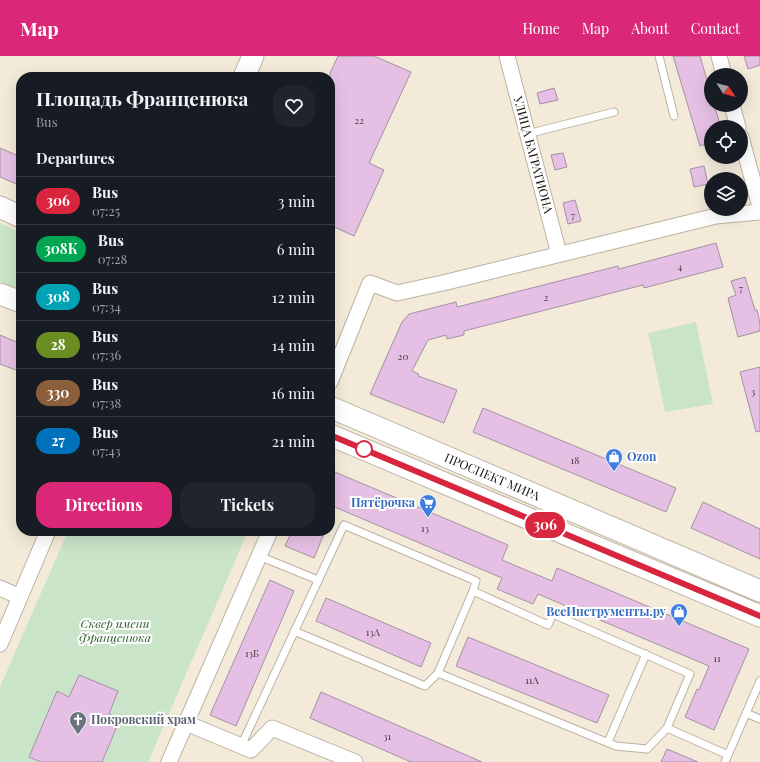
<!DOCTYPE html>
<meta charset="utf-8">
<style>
body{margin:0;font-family:"Playfair Display",serif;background:#20242c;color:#f1f3f6;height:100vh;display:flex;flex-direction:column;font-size:15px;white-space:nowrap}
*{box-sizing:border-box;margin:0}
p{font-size:13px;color:#9ea1a6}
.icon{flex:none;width:22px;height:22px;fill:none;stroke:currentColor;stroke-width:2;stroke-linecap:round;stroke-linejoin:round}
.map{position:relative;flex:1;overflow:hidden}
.drawer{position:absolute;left:16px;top:16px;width:319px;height:464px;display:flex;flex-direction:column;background:#171b24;border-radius:16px;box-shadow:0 4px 16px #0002}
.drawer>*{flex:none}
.badge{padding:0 8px;border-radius:13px;font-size:14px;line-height:26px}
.needle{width:26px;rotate:126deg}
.controls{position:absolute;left:704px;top:12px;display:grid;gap:8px}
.controls a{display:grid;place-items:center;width:44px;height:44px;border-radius:50%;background:#171b24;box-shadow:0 4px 16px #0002;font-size:20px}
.map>.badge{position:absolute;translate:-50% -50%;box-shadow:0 0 0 2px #fff}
h2{padding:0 20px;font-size:15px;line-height:36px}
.round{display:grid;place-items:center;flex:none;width:42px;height:42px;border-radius:16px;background:#20242c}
.overview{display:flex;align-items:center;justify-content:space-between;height:68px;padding:0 20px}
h1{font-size:19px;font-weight:700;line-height:30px}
.action{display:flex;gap:8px;margin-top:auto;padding:8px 20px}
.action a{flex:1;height:46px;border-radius:16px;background:#db2777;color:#fff;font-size:16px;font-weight:700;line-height:46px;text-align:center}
.action a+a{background:#20242c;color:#f1f3f6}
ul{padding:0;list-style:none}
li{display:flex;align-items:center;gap:12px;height:48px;padding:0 20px;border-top:1px solid #363941}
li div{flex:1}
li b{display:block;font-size:15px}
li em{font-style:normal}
li .badge{min-width:44px;font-weight:700;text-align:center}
header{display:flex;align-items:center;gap:24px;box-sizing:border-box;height:56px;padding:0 20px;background:#db2777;color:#fff}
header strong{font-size:19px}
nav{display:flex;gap:22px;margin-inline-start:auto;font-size:14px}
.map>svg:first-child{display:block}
</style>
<header>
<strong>Map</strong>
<nav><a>Home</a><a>Map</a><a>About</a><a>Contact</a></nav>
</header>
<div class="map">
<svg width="760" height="706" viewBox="0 0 760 706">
<rect width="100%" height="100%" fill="#f4ead9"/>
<!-- green -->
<path fill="#c9e4c9" d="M 0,167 L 21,177 L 21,234 L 0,225 Z
M 696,266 L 713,348 L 665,356 L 648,277 Z
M 68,475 L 248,475 L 148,706 L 0,706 L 0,631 Z"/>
<!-- building -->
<path fill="#e6c0e4" stroke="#a193a1" d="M 338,0 L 374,0 L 411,16 L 369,107 L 384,114 L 354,180 L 330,169 L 330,17 Z
M 673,0 L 700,0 L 711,38 L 711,49 L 714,49 L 721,71 L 711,71 L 711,86 L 700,90 Z
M 744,0 L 760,0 L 760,9 L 748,13 Z
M 554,32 L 558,44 L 540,48 L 537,37 Z
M 0,92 L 21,101 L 21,130 L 0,121 Z
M 563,97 L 567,111 L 555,114 L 551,99 Z
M 704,110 L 708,128 L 694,131 L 690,113 Z
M 575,144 L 581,165 L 568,168 L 563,147 Z
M 716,187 L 723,211 L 644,232 L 643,229 L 464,275 L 464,279 L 447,283 L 446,279 L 428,284 L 412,315 L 419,318 L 418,320 L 457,334 L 444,367 L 370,338 L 402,266 L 409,258 L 456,246 L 457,251 L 618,210 L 619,213 Z
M 745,221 L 755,254 L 757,254 L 760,267 L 760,275 L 738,281 L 728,242 L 736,239 L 731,225 Z
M 0,279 L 21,288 L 21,316 L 0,308 Z
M 760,311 L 760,375 L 756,376 L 740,316 Z
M 483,352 L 676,432 L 666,456 L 473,376 Z
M 330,414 L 508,489 L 502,504 L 552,525 L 557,512 L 749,593 L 714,674 L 685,661 L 697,633 L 699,634 L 709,610 L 538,538 L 533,548 L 497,533 L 502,522 L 330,449 Z
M 703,446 L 760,473 L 760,503 L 691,472 Z
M 292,475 L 325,475 L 314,502 L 285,490 Z
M 270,524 L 294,535 L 236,670 L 210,659 Z
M 326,542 L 431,587 L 421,611 L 316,565 Z
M 468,581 L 609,639 L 597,667 L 456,610 Z
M 79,619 L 118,635 L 109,658 L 120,663 L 102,706 L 41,706 L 29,701 L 57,635 L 69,641 Z
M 321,636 L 482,706 L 411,706 L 310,662 Z
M 667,693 L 698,706 L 661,706 Z"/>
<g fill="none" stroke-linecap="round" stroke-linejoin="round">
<defs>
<path id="service" d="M 659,0 L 674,60
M 527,78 L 614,56
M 259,500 L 318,524
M 294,575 L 425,630 L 438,617 L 616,690 L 647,693 L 667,672
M 438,617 L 473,535
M 746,657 L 760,663
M 608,686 L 646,598
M 241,690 L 344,469 L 476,525 L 473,535 L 548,569 L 553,558 L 690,618 L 667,672 L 728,699
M 725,706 L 760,625"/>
<path id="minor" d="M 507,0 L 559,198
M 719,0 L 724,19
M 732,49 L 738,71
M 741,81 L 760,151
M 330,326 L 370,227 L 397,237 L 447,226 L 716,160 L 760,156
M 0,532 L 20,541
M 0,588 L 48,475
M 186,667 L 251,694 L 272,672 L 355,706
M 169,706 L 270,475"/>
<path id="secondary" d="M 244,21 L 253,0
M 0,151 L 21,161
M 0,238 L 21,246
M 330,351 L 760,535
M 330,379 L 760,560"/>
</defs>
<!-- service casing -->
<use href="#service" stroke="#bcb2a2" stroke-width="9"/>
<!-- minor casing -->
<use href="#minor" stroke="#bcb2a2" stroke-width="17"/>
<!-- secondary casing -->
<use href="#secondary" stroke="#bcb2a2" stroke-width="23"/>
<!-- service -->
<use href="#service" stroke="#fff" stroke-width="7"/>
<!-- minor -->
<use href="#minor" stroke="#fff" stroke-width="15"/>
<!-- secondary -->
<use href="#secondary" stroke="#fff" stroke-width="21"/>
</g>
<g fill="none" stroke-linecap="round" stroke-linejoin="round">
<defs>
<path id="line" d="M 330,379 L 760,560"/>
</defs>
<!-- line casing -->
<use href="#line" stroke="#fff" stroke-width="9"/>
<!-- line -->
<use href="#line" stroke="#d7263d" stroke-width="6"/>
</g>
<!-- icons -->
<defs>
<symbol id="shop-pin" viewBox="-11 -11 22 30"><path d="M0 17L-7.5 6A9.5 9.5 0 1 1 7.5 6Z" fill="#3f7fe0" stroke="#fff"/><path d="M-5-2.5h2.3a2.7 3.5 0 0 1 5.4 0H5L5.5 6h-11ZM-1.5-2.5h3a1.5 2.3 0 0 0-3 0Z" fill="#fff"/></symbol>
<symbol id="supermarket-pin" viewBox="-11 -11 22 30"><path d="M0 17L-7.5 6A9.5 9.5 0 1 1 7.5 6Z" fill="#3f7fe0" stroke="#fff"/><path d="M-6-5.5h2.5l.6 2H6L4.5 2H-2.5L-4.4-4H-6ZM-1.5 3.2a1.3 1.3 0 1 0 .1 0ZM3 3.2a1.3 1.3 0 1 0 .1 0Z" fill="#fff"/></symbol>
<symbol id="church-pin" viewBox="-11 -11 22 30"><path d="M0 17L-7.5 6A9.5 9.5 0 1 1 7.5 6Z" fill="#6b7280" stroke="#fff"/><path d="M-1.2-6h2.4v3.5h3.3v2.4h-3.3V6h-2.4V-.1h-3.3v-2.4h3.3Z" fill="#fff"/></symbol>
</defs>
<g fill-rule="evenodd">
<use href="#shop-pin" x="604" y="391" width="20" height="27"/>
<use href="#supermarket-pin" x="418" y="437" width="20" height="27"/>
<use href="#shop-pin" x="669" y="546" width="20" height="27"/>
<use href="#church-pin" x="68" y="654" width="20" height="27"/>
</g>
<!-- markers -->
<circle fill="#fff" stroke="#d7263d" stroke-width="2" cx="364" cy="393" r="8"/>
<g text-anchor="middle" stroke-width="4" stroke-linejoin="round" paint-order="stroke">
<!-- number labels -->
<g font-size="10" fill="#45383e">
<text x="359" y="68">22</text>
<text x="573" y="163">7</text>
<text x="680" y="214">4</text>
<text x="741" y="236">7</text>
<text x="546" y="245">2</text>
<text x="403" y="304">20</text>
<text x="753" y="339">3</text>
<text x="575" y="408">18</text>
<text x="425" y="476">13</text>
<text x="373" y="580">13А</text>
<text x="252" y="601">13Б</text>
<text x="717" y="606">11</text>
<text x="532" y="628">11А</text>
<text x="387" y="684">31</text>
</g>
<!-- street labels -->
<g font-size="12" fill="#0f0b06" stroke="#fff">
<text transform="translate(533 99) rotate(75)" y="4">УЛИЦА БАГРАТИОНА</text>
<text transform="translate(492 421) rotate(23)" y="4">ПРОСПЕКТ МИРА</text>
</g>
<!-- shop labels -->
<g font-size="12" font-weight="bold" fill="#366cbe" stroke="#fff" text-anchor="end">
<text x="627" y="405" text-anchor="start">Ozon</text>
<text x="415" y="451">Пятёрочка</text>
<text x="666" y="560">ВсеИнструменты.ру</text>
</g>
<!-- park labels -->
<g font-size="12" font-style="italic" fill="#2d6130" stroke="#fff">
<text x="115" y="572">Сквер имени<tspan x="115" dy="14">Франценюка</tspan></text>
</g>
<!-- worship labels -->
<g font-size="12" font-weight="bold" fill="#5b616d" stroke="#fff" text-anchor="start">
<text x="91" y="668">Покровский храм</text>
</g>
</g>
</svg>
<div class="controls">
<a><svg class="needle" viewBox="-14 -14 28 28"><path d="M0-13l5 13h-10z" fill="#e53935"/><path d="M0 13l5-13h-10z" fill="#9ea1a6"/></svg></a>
<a><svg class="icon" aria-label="locate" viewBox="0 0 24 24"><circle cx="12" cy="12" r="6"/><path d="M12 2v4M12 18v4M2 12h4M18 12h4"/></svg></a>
<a><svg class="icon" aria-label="layers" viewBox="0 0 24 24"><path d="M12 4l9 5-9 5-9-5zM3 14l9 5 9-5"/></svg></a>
</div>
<b class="badge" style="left:545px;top:469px;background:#d7263d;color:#fff">306</b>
<section class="drawer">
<div class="overview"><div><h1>Площадь Франценюка</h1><p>Bus</p></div><a class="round"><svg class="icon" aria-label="heart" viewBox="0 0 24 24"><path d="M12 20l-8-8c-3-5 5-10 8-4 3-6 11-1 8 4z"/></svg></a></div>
<h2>Departures</h2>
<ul>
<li><span class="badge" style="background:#d7263d;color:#fff">306</span><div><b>Bus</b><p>07:25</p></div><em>3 min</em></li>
<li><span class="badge" style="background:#00a651;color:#fff">308К</span><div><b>Bus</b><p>07:28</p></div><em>6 min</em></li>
<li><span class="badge" style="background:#00a3b4;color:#fff">308</span><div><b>Bus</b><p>07:34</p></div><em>12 min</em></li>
<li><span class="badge" style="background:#6b8e23;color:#fff">28</span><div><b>Bus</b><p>07:36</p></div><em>14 min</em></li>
<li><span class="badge" style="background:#8b5e3c;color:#fff">330</span><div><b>Bus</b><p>07:38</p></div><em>16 min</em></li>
<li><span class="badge" style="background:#0072bc;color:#fff">27</span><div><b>Bus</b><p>07:43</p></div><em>21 min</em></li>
</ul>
<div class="action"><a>Directions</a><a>Tickets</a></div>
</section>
</div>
